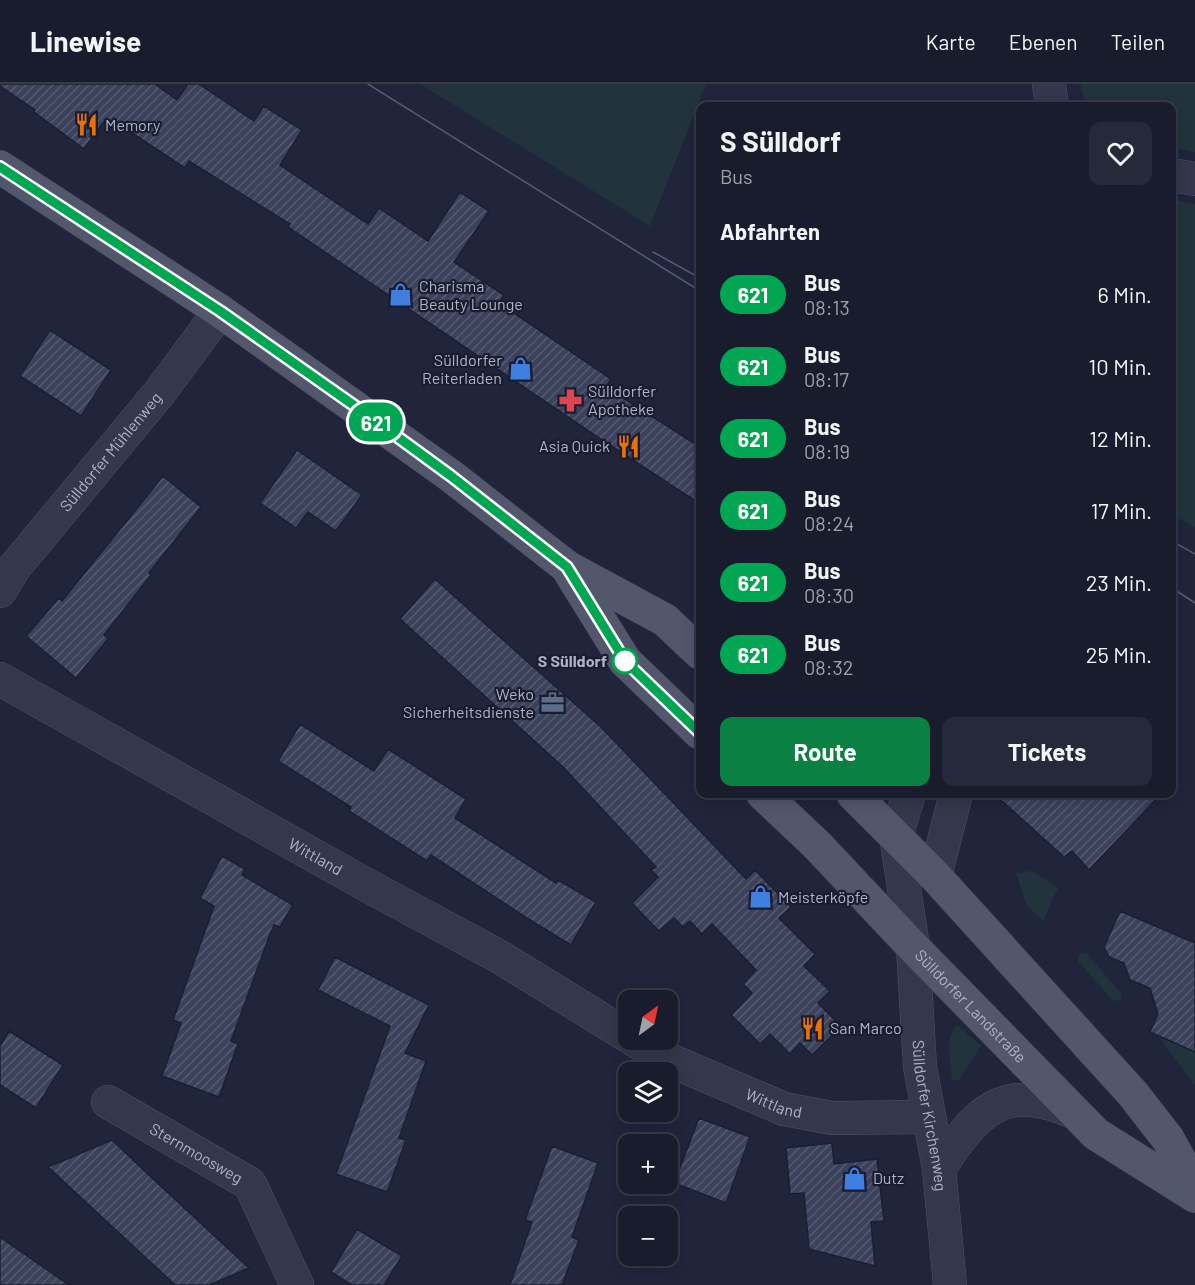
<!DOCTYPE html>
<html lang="de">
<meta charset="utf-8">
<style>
body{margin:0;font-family:Barlow,sans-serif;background:#252939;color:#f1f3f6;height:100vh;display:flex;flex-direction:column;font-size:22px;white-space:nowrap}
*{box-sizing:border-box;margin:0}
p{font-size:20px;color:#9fa1aa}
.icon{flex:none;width:33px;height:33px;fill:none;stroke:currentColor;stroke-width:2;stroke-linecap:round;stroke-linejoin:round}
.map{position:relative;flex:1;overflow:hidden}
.side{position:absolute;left:696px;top:18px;width:480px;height:696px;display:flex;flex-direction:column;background:#181c2d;border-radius:12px;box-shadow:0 3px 15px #0003,0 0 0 2px #363a49}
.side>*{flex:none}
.badge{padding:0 12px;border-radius:20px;font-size:21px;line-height:39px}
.needle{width:39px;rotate:33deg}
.controls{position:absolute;left:618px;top:906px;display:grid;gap:12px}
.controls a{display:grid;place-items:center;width:60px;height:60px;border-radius:12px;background:#181c2d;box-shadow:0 3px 15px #0003,0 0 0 2px #363a49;font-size:30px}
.map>.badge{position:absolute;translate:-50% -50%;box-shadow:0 0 0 3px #fff}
h2{padding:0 24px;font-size:22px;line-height:54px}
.round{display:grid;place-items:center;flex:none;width:63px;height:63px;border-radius:12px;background:#252939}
.summary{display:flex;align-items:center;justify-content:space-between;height:102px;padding:0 24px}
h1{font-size:28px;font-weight:700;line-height:45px}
.primary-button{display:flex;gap:12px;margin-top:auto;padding:12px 24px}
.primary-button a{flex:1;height:69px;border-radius:12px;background:#0b8043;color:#fff;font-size:24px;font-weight:700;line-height:69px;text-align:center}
.primary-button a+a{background:#252939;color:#f1f3f6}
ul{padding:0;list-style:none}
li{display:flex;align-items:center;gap:18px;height:72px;padding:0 24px}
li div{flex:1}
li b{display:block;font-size:22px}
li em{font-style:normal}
li .badge{min-width:66px;font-weight:700;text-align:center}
header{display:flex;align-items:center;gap:36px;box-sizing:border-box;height:84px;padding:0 30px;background:#181c2d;border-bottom:2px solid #363a49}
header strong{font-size:28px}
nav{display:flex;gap:33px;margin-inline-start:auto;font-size:21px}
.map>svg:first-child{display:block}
</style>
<header>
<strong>Linewise</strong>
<nav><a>Karte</a><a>Ebenen</a><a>Teilen</a></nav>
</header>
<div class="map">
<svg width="1195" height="1201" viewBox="0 0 1195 1201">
<defs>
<pattern id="building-hatch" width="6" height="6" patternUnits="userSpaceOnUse" patternTransform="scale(1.5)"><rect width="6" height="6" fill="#3c415c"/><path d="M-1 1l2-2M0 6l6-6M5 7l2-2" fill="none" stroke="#565a72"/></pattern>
</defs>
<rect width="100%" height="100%" fill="#20253c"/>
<!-- green -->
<path fill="#22333d" d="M 420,0 L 706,0 L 650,142 Z
M 1080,0 L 1195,0 L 1195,68 L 1172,63 L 1172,22 L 1087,22 Z
M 1172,115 L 1195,120 L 1195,443 L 1172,431 Z
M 1032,787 L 1058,804 L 1043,837 L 1026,820 L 1016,789 Z
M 1086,869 L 1122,910 L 1120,916 L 1113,917 L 1078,877 L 1079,870 Z
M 957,941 L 981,962 L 960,995 L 952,997 C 951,981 944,952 957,941 Z
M 1157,951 L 1195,968 L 1195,1001 Z"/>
<!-- building -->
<path fill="url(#building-hatch)" stroke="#1b1f32" stroke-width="1.5" d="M 0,0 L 155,0 L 177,16 L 188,0 L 199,0 L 254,37 L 264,22 L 302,46 L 280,81 L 368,140 L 379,124 L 428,157 L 460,108 L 489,127 L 454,178 L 504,211 L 499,219 L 611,295 L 606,303 L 700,363 L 700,420 L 596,352 L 288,143 L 290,140 L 189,77 L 185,84 L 126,45 L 124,48 L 106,35 L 84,65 L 34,28 L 35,26 L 0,2 Z
M 50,246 L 111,286 L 81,332 L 20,292 Z
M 297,366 L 362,411 L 336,447 L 308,428 L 296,444 L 260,419 Z
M 163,392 L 201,423 L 149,489 L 151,491 L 104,551 L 108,555 L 76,594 L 26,552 L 59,514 L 62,517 Z
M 435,495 L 602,644 L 746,795 L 755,786 L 791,823 L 779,834 L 815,870 L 804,882 L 830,907 L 818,919 L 841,942 L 812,971 L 800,959 L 790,970 L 770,950 L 760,960 L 731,931 L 752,909 L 743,900 L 756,886 L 712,840 L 702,850 L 690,837 L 683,843 L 674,834 L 659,847 L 649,837 L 632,819 L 658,793 L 651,786 L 656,783 L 564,684 L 400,535 Z
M 300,640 L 374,687 L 388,665 L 466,715 L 455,734 L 556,799 L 558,796 L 596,818 L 571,861 L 533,838 L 431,771 L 427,777 L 349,727 L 351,723 L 278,677 Z
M 994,710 L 1161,710 L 1089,786 L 1072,767 L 1064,773 Z
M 222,772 L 245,785 L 242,791 L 293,821 L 280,843 L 274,841 L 269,853 L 231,957 L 238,960 L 219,1013 L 162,992 L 181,939 L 173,936 L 214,822 L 200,814 Z
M 1120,827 L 1195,859 L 1195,968 L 1150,948 L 1158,930 L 1150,904 L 1130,896 L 1124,879 L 1109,873 L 1104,863 Z
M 335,873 L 429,921 L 405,969 L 426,977 L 399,1054 L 406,1056 L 387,1108 L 336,1090 L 390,942 L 318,906 Z
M 9,947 L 63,981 L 36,1024 L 0,1001 L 0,962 Z
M 699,1034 L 750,1053 L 726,1119 L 674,1099 Z
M 112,1056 L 151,1093 L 249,1184 L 209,1201 L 175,1201 L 48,1083 Z
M 832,1059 L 834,1080 L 877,1075 L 884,1137 L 871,1138 L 875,1182 L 809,1165 L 804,1109 L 790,1110 L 786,1064 Z
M 552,1062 L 598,1079 L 572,1153 L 579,1156 L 562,1201 L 510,1201 L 532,1138 L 525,1136 Z
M 357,1145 L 402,1172 L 384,1201 L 352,1201 L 331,1188 Z
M 0,1153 L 69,1201 L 0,1201 Z"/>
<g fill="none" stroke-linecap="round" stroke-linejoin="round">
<defs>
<g id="minor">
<path d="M 1049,0 L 1052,22"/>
<path d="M 1172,91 L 1195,95"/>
<path id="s1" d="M 0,507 L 14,484 L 160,308 L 220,227"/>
<path id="s2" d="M 0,595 L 363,799 L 500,873 L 628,952"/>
<path d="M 896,752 L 909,710"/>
<path d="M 935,792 L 956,710"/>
<path id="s3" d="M 634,956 L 667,975 L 784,1025 L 832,1034 L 928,1033"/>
<path id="s4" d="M 108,1018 L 250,1100 L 297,1201"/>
</g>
<g id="tertiary">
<path id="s5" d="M 896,752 L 913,863 L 920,983 L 939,1085 L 950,1201"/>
<path d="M 939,1085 C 976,1028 1002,997 1073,1028"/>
</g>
<g id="primary">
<path d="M 0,83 L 220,227 L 451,392 L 567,483 L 665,536 L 700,569"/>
<path d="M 568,485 L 625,577 L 700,649"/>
<path id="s6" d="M 763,710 L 817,761 L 913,863 L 1096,1050 L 1195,1112"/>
<path d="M 853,710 L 935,792 L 1133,1010 L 1168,1055 L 1195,1104"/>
</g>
</defs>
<!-- minor casing -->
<use href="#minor" stroke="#4f5366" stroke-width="34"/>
<!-- tertiary casing -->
<use href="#tertiary" stroke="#4f5366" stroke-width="34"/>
<!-- primary casing -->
<use href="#primary" stroke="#3d4155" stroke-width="34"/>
<!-- minor -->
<use href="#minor" stroke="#34384c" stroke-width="33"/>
<!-- tertiary -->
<use href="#tertiary" stroke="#34384c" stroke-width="33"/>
<!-- primary -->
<use href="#primary" stroke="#52576c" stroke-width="33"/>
<!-- tram -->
<path stroke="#565b73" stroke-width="1.5" d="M 368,0 L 700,207
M 653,168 L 700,194
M 1172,457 L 1195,470
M 1172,504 L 1195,519"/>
</g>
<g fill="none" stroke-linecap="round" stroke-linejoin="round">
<defs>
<path id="line" d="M 0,83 L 220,227 L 369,332 L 451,392 L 567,483 L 625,577 L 700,649"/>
</defs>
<!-- line casing -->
<use href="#line" stroke="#fff" stroke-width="14"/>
<!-- line -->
<use href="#line" stroke="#00a651" stroke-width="9"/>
</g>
<!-- icons -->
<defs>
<symbol id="restaurant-bare" viewBox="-9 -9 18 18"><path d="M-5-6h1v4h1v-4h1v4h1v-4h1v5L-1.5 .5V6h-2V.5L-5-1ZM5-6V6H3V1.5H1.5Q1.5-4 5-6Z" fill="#e8710a" stroke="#1a1d30" stroke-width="2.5" paint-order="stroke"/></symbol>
<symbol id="shop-bare" viewBox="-9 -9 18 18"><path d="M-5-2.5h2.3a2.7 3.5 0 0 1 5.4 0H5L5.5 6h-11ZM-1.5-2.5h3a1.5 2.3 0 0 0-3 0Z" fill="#3f7fe0" stroke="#1a1d30" stroke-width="2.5" paint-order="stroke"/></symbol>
<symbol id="pharmacy-bare" viewBox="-9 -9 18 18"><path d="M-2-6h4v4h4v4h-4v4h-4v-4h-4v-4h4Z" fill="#e0444e" stroke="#1a1d30" stroke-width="2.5" paint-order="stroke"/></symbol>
<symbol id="office-bare" viewBox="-9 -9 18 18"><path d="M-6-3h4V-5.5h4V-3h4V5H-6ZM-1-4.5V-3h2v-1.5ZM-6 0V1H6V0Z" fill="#5c6f8a" stroke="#1a1d30" stroke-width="2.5" paint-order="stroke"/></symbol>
</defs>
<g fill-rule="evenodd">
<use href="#restaurant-bare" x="70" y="24" width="33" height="33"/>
<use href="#shop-bare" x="384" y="194" width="33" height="33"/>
<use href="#shop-bare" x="504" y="268" width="33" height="33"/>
<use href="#pharmacy-bare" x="554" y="300" width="33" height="33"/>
<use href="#restaurant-bare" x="612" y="346" width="33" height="33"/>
<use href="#office-bare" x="536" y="602" width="33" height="33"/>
<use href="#shop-bare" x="744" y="796" width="33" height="33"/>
<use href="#restaurant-bare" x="796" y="928" width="33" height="33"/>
<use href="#shop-bare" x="838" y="1078" width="33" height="33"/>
</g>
<!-- markers -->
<circle fill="#fff" stroke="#00a651" stroke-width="3" cx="625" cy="577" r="12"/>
<g text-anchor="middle" stroke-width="4.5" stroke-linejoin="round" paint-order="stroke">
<!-- poi labels -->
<g font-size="16" fill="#afb3c8" stroke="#1a1d30" text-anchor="start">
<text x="105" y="47">Memory</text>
<text x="419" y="208">Charisma<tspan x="419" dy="18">Beauty Lounge</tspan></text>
<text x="502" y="282" text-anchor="end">Sülldorfer<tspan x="502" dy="18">Reiterladen</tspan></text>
<text x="588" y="313">Sülldorfer<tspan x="588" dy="18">Apotheke</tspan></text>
<text x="610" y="368" text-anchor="end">Asia Quick</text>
<text x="534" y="616" text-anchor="end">Weko<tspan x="534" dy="18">Sicherheitsdienste</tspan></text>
<text x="778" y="819">Meisterköpfe</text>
<text x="830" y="950">San Marco</text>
<text x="873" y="1100">Dutz</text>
</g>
<!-- street labels -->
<g font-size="16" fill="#afb3c8" stroke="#1a1d30">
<text dy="6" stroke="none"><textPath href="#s1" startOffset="178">Sülldorfer Mühlenweg</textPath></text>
<text dy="6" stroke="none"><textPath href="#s2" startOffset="362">Wittland</textPath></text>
<text dy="6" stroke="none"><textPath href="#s6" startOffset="297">Sülldorfer Landstraße</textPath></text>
<text dy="6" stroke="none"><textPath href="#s3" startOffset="154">Wittland</textPath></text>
<text dy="6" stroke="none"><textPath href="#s5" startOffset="282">Sülldorfer Kirchenweg</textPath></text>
<text dy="6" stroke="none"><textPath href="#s4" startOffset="102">Sternmoosweg</textPath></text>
</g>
<!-- stop labels -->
<g font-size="16" font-weight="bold" fill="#afb3c8" stroke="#1a1d30" text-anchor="end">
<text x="607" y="583">S Sülldorf</text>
</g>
</g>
</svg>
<div class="controls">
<a><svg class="needle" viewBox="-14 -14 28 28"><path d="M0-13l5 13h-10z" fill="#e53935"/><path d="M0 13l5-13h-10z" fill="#9fa1aa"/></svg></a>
<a><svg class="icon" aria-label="layers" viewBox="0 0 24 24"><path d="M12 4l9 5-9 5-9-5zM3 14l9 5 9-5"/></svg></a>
<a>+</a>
<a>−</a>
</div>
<b class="badge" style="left:376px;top:338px;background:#00a651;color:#fff">621</b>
<section class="side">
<div class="summary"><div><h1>S Sülldorf</h1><p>Bus</p></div><a class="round"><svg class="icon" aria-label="heart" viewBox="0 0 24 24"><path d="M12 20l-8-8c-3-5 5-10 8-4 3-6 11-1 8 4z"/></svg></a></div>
<h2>Abfahrten</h2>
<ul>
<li><span class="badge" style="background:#00a651;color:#fff">621</span><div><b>Bus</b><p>08:13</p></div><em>6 Min.</em></li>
<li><span class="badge" style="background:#00a651;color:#fff">621</span><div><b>Bus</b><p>08:17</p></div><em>10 Min.</em></li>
<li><span class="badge" style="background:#00a651;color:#fff">621</span><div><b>Bus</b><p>08:19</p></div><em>12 Min.</em></li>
<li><span class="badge" style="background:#00a651;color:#fff">621</span><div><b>Bus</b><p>08:24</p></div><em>17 Min.</em></li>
<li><span class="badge" style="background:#00a651;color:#fff">621</span><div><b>Bus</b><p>08:30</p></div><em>23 Min.</em></li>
<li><span class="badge" style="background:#00a651;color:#fff">621</span><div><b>Bus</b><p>08:32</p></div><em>25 Min.</em></li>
</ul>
<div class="primary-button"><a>Route</a><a>Tickets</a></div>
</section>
</div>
